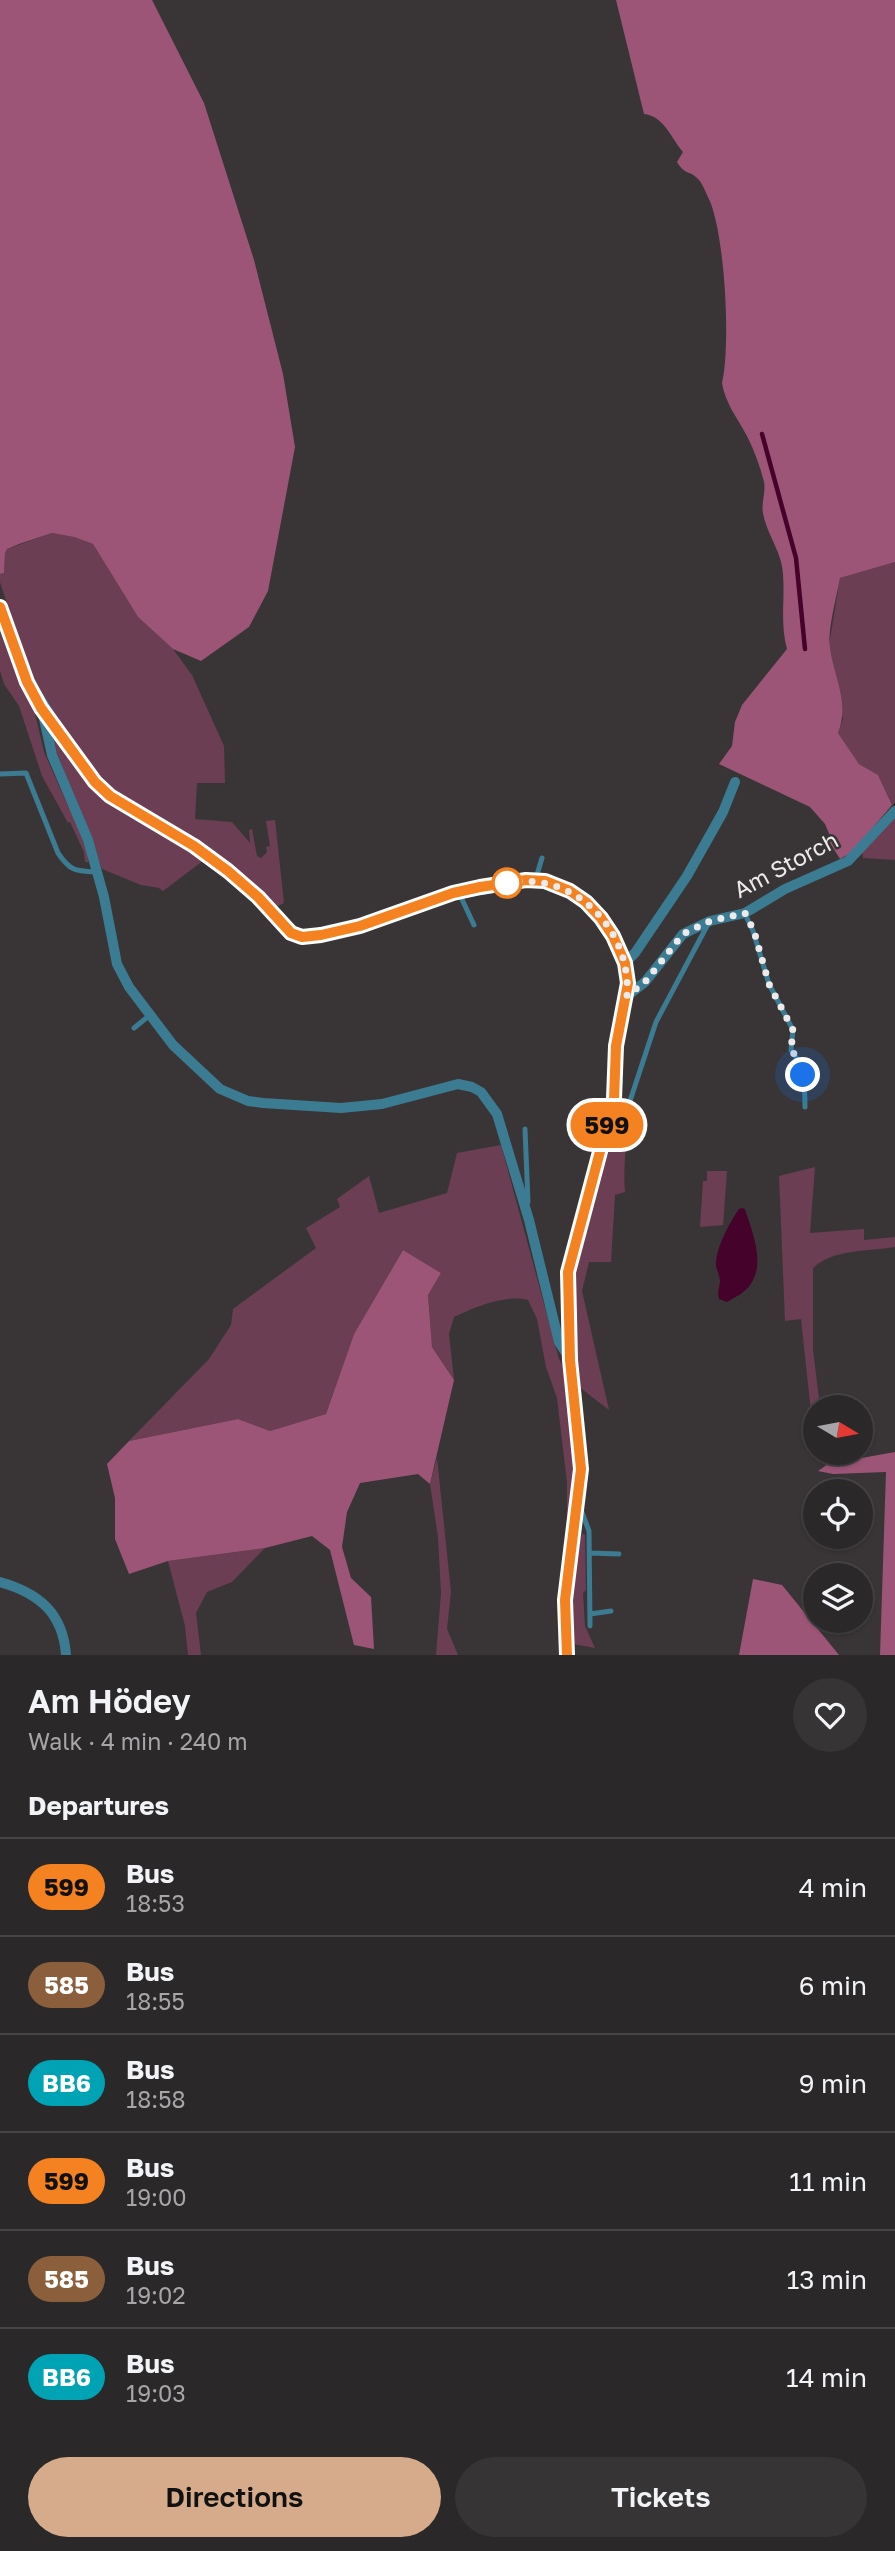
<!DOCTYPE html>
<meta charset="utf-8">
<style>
body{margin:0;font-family:"Golos Text",sans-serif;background:#373435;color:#f1f3f6;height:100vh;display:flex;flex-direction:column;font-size:26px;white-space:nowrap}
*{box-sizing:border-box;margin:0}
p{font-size:23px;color:#a6a6a8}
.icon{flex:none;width:38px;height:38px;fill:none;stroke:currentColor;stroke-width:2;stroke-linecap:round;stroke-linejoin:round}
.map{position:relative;height:1655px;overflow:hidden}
.details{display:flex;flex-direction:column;background:#2b2829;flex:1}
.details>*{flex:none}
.badge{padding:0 14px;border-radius:23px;font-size:24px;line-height:46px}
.needle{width:46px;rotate:100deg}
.fabs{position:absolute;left:803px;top:1395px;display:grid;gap:14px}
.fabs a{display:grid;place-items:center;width:70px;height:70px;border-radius:50%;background:#2b2829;box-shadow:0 2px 5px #0004,0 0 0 2px #474446;font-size:35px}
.you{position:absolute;width:35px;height:35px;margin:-18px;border:5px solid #fff;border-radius:50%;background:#1a73e8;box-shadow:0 0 0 10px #1a73e833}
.map>.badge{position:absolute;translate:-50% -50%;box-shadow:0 0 0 4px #fff}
h2{padding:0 28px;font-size:26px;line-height:63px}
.round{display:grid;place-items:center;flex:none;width:74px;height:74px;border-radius:37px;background:#373435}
.overview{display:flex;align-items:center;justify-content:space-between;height:119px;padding:0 28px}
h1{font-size:33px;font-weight:600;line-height:52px}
.action{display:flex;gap:14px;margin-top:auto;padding:14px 28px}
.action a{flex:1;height:80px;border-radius:42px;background:#d6ab8b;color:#111;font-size:28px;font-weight:600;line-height:80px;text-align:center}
.action a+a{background:#373435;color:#f1f3f6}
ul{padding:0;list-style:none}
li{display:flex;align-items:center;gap:21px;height:98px;padding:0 28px;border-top:2px solid #474446}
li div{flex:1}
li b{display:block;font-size:26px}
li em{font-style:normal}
li .badge{min-width:77px;font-weight:700;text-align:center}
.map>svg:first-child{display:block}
</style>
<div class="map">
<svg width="895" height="1655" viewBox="0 0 895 1655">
<rect width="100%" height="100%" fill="#393537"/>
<!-- green -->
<path fill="#6b3e53" d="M 52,533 L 74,537 L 93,544 L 138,617 L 173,649 L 192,675 L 224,746 L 225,783 L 197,783 L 195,819 L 232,822 L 250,843 L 249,830 L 252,829 L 257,856 L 261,858 L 267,852 L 266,847 L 270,846 L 266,821 L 275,820 L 284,903 L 276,907 L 253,883 L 196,841 L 114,791 L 101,780 L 61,730 L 33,685 L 0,582 L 0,574 L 4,573 L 5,553 L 7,549 Z
M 895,562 L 895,802 L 892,805 L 878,775 L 859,764 L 838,733 L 843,719 L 829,645 L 840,578 Z
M 0,632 L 14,669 L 33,705 L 44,752 L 68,806 L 72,810 L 89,858 L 88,862 L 85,862 L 84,852 L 70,822 L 68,823 L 42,776 L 19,706 L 4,684 L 0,671 Z
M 52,736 L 105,800 L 204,860 L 163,891 L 159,888 L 141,885 L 102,869 L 51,738 Z
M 895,816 L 895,860 L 863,858 L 862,850 Z
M 627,1129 C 626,1151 623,1170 625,1192 L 615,1195 L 611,1262 L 589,1262 L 582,1291 L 609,1410 L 578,1386 L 571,1270 L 611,1137 Z
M 501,1145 L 559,1359 L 564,1367 L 575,1471 L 567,1531 L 567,1483 L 557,1398 L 546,1367 L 537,1319 L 528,1300 C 505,1294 475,1307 454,1317 L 449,1334 L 454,1380 L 432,1347 L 428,1295 L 441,1273 L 403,1250 L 354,1334 L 326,1414 L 270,1431 L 238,1419 L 129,1441 L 209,1359 L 231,1325 L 233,1309 L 316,1248 L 306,1228 L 340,1207 L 337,1199 L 369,1176 L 379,1213 L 447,1193 L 457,1153 Z
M 815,1167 L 810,1233 L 864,1229 L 864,1240 L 895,1237 L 895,1247 C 867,1252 835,1248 813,1268 L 813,1350 L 820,1407 L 816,1407 L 815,1449 L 801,1319 L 785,1321 L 779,1176 Z
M 707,1171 L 727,1171 L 723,1225 L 700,1227 L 703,1181 L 707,1181 Z
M 437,1458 L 451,1592 L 447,1629 L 458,1655 L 436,1655 L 441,1593 L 438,1537 L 430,1484 Z
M 582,1533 L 585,1535 L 586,1590 L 583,1593 L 585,1626 L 595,1648 L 573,1644 L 572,1576 Z
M 265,1548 L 232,1582 L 207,1592 L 196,1613 L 201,1655 L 188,1655 L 185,1626 L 168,1561 Z"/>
<!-- forest -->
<path fill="#9c5577" d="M 0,0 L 152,0 L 204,103 L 254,260 L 283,374 L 295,447 L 268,591 L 249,627 L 201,661 L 173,649 L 138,617 L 93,544 L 74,537 L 52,533 L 19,544 L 7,549 L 5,553 L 4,573 L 0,574 Z
M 616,0 L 895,0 L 895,562 L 840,578 C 837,595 827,632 830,648 C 834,678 850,703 838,733 L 859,764 L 878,775 L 892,805 L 852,852 L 840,859 L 830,843 L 831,838 L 825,824 L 810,807 L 719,764 L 732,746 L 735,722 L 742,705 L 787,649 C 780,621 785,601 783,574 C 782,552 767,535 763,513 C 761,503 766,492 764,482 C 760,466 754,450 747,436 C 738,419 725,403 722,383 C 731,346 725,230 708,197 C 705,191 702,182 697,178 C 689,170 686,176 677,162 L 683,152 C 671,138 664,116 644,114 Z
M 403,1250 L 441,1273 L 428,1295 L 432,1347 L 454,1380 L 430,1484 L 418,1474 L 360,1483 L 347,1512 L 342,1547 L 351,1578 L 371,1597 L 374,1649 L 354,1645 L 330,1550 L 312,1536 L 265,1548 L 168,1561 L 129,1574 L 115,1539 L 115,1498 L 107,1464 L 129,1441 L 238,1419 L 270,1431 L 326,1414 L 354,1334 Z
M 895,1452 L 895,1655 L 880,1655 L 886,1472 L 833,1474 L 818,1471 L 828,1464 Z
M 753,1579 L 782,1585 L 839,1655 L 739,1655 Z"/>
<!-- water -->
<path fill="#45022a" d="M 742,1208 L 745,1209 C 752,1231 766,1264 750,1285 C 745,1293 735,1297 727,1302 L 719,1299 C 717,1292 719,1289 720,1282 C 720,1276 717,1271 716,1266 C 715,1249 730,1222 739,1209 Z"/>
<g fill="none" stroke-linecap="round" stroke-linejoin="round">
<!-- stream -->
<path stroke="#45022a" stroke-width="4.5" d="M 762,434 L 796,558 L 805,649"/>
<!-- lane -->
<path stroke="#3c7c92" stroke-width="5" d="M 0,774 L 26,773 L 58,853 C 70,871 75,871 96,872
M 536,878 L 542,858
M 459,893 L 474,925
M 745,914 L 753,931 L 769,984 L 793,1030 L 791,1050 C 804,1067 805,1086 805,1107
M 134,1028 L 150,1015
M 525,1129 L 528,1202
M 609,1129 L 615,1126 L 628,1107 L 656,1022 L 707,926
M 580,1507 L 589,1531 L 590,1626
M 589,1553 L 619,1554
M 590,1614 L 611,1611"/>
<!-- street -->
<path stroke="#3c7c92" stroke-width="10" d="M 42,710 L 52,755 L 88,840 L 104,897 L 117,964 L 129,987 L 173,1045 L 220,1089 L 248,1101 L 263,1103 L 341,1108 L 382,1104 L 458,1084 L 472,1087 L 481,1092 L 497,1114 L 529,1220 L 559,1342 L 570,1359
M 625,963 L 635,953 L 687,876 L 723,812 L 735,782
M 627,996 L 645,982 L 683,934 L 710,921 L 745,913 L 785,889 L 848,861 L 895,811
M 0,1582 C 39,1593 63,1613 66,1655"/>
<!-- secondary -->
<path stroke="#2da3c5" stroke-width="14" d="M 0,607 L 27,682 L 61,737 L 95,782 L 110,796 L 194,846 L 228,871 L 258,897 L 291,932 L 302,937 L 321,935 L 360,926 L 453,893 L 526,880 L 545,881 L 570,891 L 586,902 L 601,918 L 613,936 L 625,963 L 628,983 L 616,1046 L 614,1099 L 568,1272 L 570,1360 L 581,1469 L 565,1600 L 567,1655"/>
</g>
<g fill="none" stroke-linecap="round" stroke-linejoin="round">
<defs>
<path id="line" d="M 0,607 L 27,682 L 41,708 L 95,782 L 110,796 L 194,846 L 228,871 L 258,897 L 291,933 L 302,937 L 321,935 L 360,926 L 453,893 L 480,887 L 526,880 L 545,881 L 570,891 L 586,902 L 601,918 L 613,936 L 625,963 L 628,983 L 616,1046 L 614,1099 L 568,1272 L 570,1360 L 581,1469 L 565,1600 L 567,1655"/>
</defs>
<!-- line casing -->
<use href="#line" stroke="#fff" stroke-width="16"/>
<!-- line -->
<use href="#line" stroke="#f58220" stroke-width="10"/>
<!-- walk -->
<path stroke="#eceaeb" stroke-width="7" stroke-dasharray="0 12.6" d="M 507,883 C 574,870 632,930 627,996 L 645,982 L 683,934 L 710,921 L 745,913 L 754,931 L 769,984 L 793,1030 L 791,1050 L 799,1060 L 803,1075"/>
</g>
<!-- markers -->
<circle fill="#fff" stroke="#f58220" stroke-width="3.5" cx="507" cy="883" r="14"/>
<g text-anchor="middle" stroke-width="5" stroke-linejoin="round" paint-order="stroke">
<!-- street labels -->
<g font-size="23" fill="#eceaeb" stroke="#393537">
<text transform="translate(786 865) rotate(-28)" y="8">Am Storch</text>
</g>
</g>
</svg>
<div class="fabs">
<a><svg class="needle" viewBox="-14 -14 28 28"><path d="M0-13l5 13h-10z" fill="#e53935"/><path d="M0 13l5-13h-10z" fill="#a6a6a8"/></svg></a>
<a><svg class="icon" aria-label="locate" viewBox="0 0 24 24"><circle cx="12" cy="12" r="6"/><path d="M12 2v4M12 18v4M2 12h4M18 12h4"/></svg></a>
<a><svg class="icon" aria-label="layers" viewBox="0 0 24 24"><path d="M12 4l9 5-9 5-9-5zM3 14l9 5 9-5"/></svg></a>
</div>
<div class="you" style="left:803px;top:1075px"></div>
<b class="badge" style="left:607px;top:1125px;background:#f58220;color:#111">599</b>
</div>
<section class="details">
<div class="overview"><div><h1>Am Hödey</h1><p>Walk · 4 min · 240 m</p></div><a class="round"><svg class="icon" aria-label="heart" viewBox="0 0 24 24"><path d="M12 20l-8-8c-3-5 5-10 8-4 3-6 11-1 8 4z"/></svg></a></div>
<h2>Departures</h2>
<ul>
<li><span class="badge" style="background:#f58220;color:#111">599</span><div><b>Bus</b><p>18:53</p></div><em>4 min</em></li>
<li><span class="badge" style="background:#8b5e3c;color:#fff">585</span><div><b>Bus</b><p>18:55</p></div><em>6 min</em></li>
<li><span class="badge" style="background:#00a3b4;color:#fff">BB6</span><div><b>Bus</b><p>18:58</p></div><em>9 min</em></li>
<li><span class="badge" style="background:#f58220;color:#111">599</span><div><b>Bus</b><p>19:00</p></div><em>11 min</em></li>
<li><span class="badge" style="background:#8b5e3c;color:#fff">585</span><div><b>Bus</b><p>19:02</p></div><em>13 min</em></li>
<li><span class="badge" style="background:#00a3b4;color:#fff">BB6</span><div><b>Bus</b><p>19:03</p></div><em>14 min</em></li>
</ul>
<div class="action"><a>Directions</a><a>Tickets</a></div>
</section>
